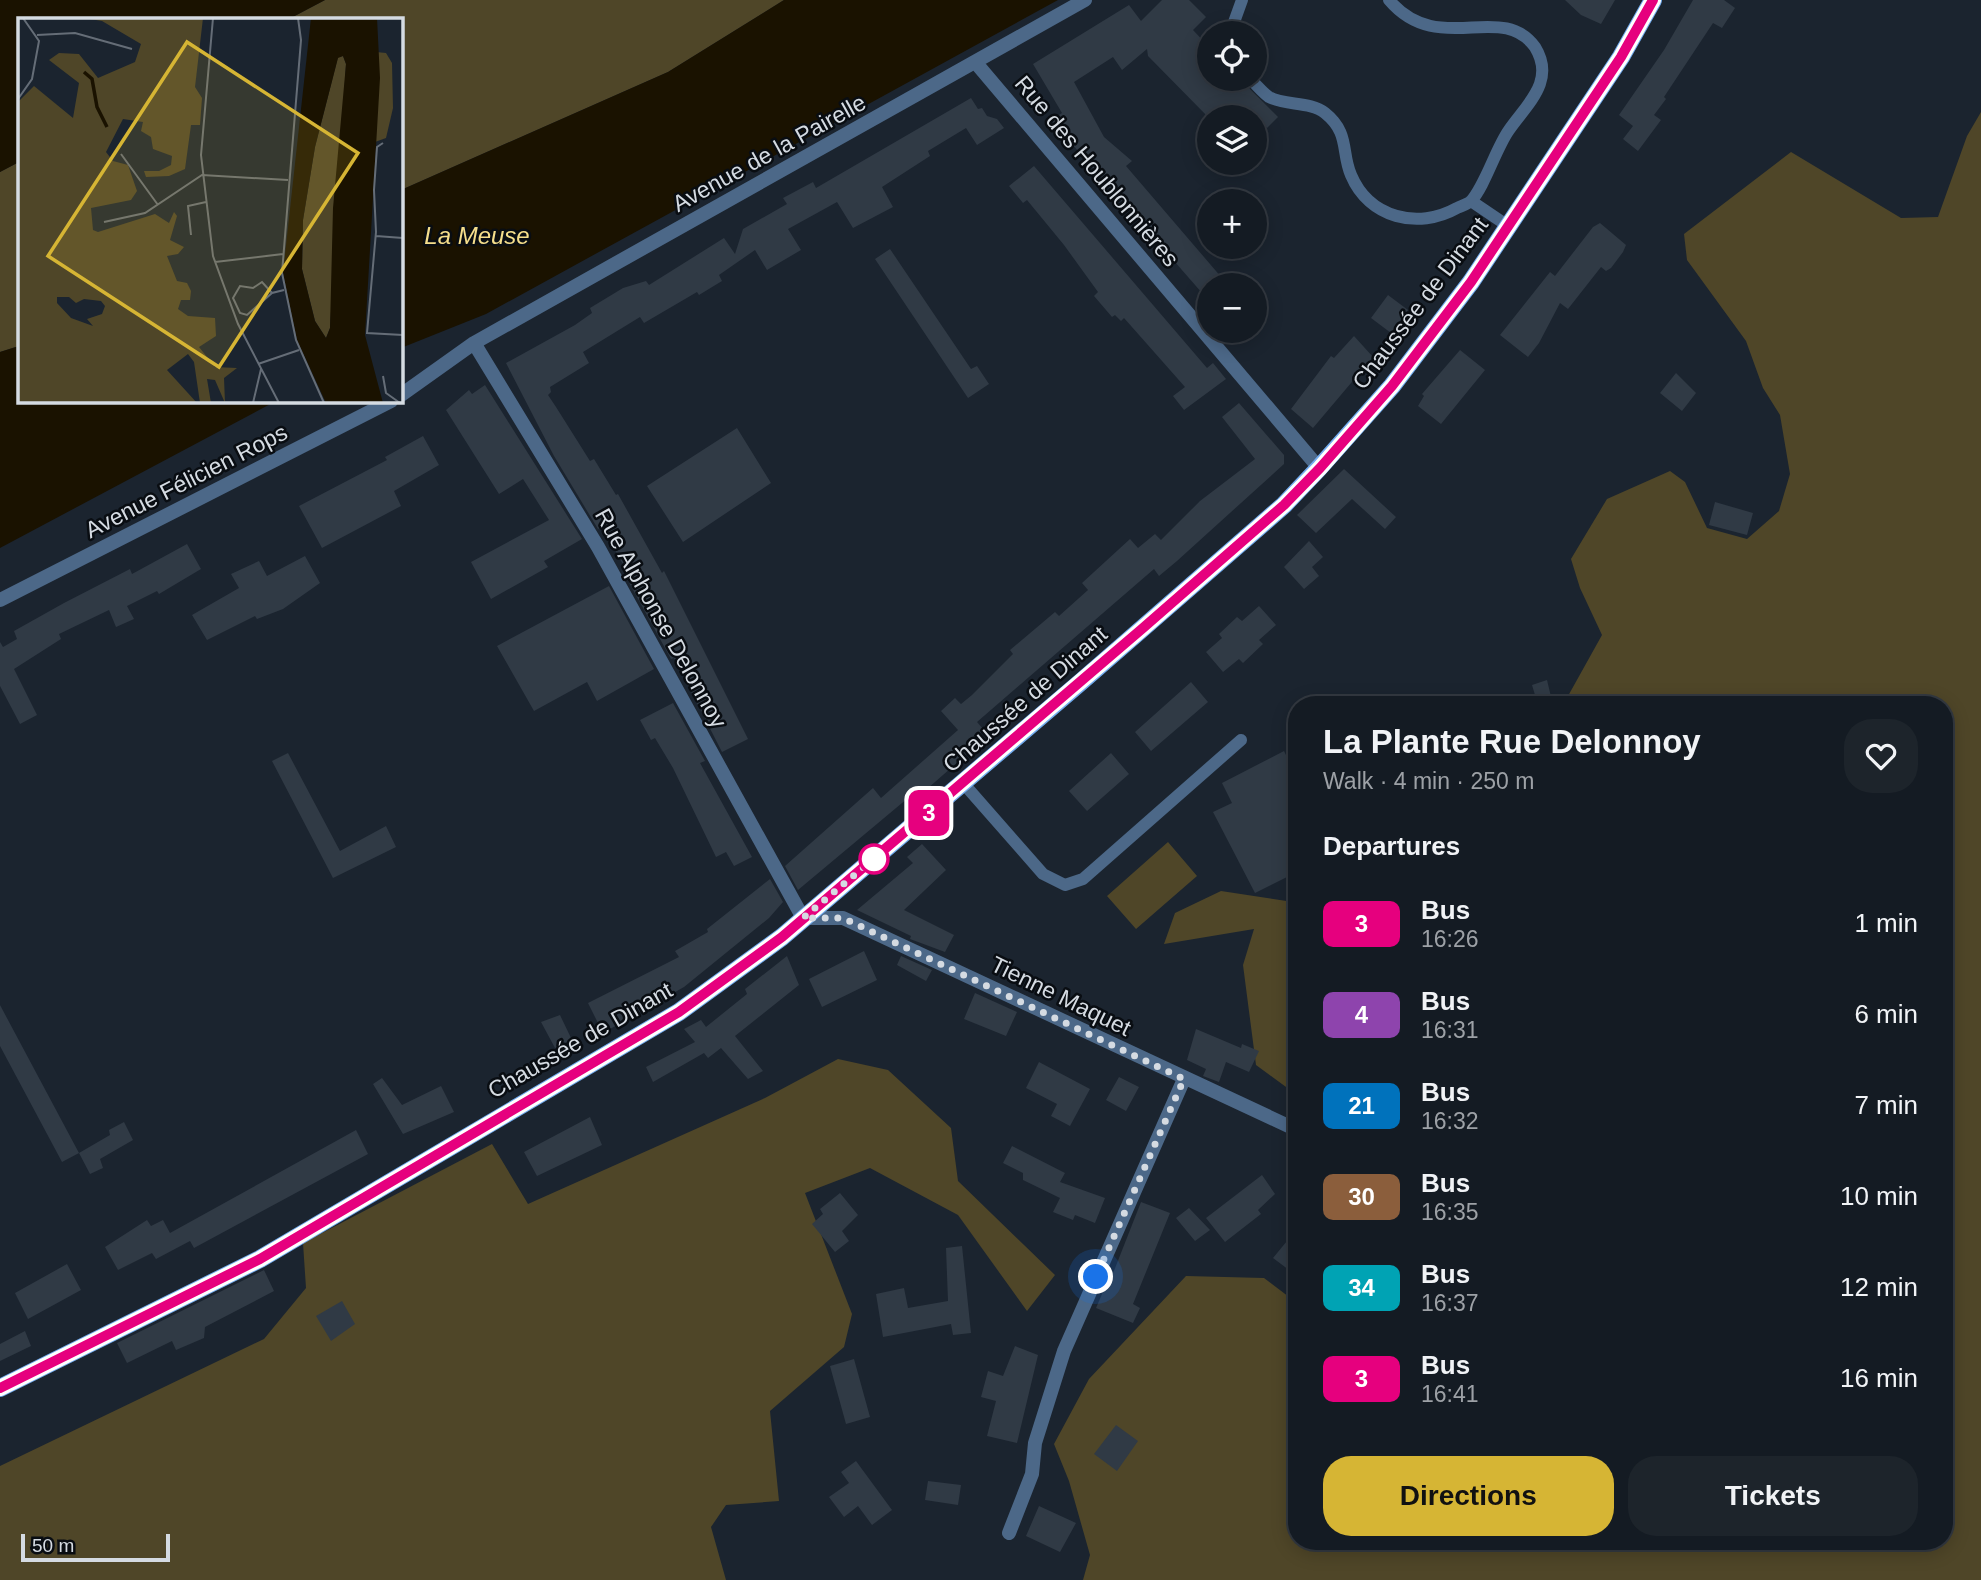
<!DOCTYPE html>
<meta charset="utf-8">
<style>
body{margin:0;font-family:Helvetica,sans-serif;background:#1d242b;color:#f1f3f6;height:100vh;display:flex;flex-direction:column;font-size:26px;white-space:nowrap}
*{box-sizing:border-box;margin:0}
p{font-size:23px;color:#9da1a6}
.icon{flex:none;width:38px;height:38px;fill:none;stroke:currentColor;stroke-width:2;stroke-linecap:round;stroke-linejoin:round}
.map{position:relative;flex:1;overflow:hidden}
.details{position:absolute;left:1288px;top:696px;width:665px;height:854px;display:flex;flex-direction:column;background:#141b23;border-radius:28px;box-shadow:0 4px 18px #0003,0 0 0 2px #333941}
.details>*{flex:none}
.badge{padding:0 14px;border-radius:10px;font-size:24px;line-height:46px}
.buttons{position:absolute;left:1197px;top:21px;display:grid;gap:14px}
.buttons a{display:grid;place-items:center;width:70px;height:70px;border-radius:50%;background:#141b23;box-shadow:0 4px 18px #0003,0 0 0 2px #333941;font-size:35px}
.scale{position:absolute;left:21px;bottom:18px;width:149px;box-sizing:border-box;padding-left:7px;border:4px solid #d5dbe2;border-top:0;font-size:19px;line-height:24px;white-space:nowrap;color:#d5dbe2;-webkit-text-stroke:5px #090d12;paint-order:stroke}
.you{position:absolute;width:35px;height:35px;margin:-18px;border:5px solid #fff;border-radius:50%;background:#1a73e8;box-shadow:0 0 0 10px #1a73e833}
.map>.badge{position:absolute;translate:-50% -50%;box-shadow:0 0 0 4px #fff}
h2{padding:0 35px;font-size:26px;line-height:63px}
.round{display:grid;place-items:center;flex:none;width:74px;height:74px;border-radius:28px;background:#1d242b}
.head{display:flex;align-items:center;justify-content:space-between;height:119px;padding:0 35px}
h1{font-size:33px;font-weight:600;line-height:52px}
.button{display:flex;gap:14px;margin-top:auto;padding:14px 35px}
.button a{flex:1;height:80px;border-radius:28px;background:#d6b534;color:#111;font-size:28px;font-weight:600;line-height:80px;text-align:center}
.button a+a{background:#1d242b;color:#f1f3f6}
ul{padding:0;list-style:none}
li{display:flex;align-items:center;gap:21px;height:91px;padding:0 35px}
li div{flex:1}
li b{display:block;font-size:26px}
li em{font-style:normal}
li .badge{min-width:77px;font-weight:700;text-align:center}
.map>svg:first-child{display:block}
</style>
<div class="map">
<svg width="1981" height="1580" viewBox="0 0 1981 1580">
<rect width="100%" height="100%" fill="#1b242f"/>
<!-- green -->
<path fill="#4f4628" d="M 325,0 L 784,0 L 668,72 L 401,190 L 401,19 L 289,19 Z
M 1981,112 L 1981,1580 L 1083,1580 L 1090,1555 L 1069,1481 L 1054,1444 L 1089,1379 L 1186,1276 L 1264,1278 L 1297,1303 L 1297,1542 L 1944,1542 L 1944,705 L 1563,705 L 1602,635 L 1580,588 L 1571,559 L 1607,499 L 1670,471 L 1685,482 L 1707,528 L 1747,539 L 1779,511 L 1790,474 L 1780,415 L 1763,388 L 1746,341 L 1687,260 L 1684,234 L 1791,152 L 1901,218 L 1938,217 L 1967,136 Z
M 19,162 L 19,346 L 0,352 L 0,172 Z
M 1168,842 L 1197,876 L 1136,929 L 1107,896 Z
M 1221,891 L 1293,902 L 1297,899 L 1297,1095 L 1256,1065 L 1243,965 L 1254,929 L 1164,944 L 1175,913 Z
M 838,1059 L 888,1070 L 951,1128 L 958,1181 L 1055,1275 L 1027,1311 L 958,1215 L 870,1168 L 805,1193 L 852,1314 L 844,1347 L 770,1411 L 779,1501 L 726,1505 L 711,1527 L 726,1580 L 0,1580 L 0,1466 L 264,1339 L 306,1288 L 303,1243 L 492,1144 L 528,1204 L 765,1098 Z"/>
<!-- water -->
<path fill="#1a1200" d="M 0,0 L 325,0 L 289,19 L 19,19 L 19,162 L 0,172 Z
M 784,0 L 1058,0 L 486,314 L 401,348 L 401,190 L 668,72 Z
M 19,346 L 19,401 L 276,401 L 0,548 L 0,352 Z"/>
<!-- building -->
<path fill="#303a45" d="M 1162,0 L 1189,0 L 1206,17 L 1193,30 L 1209,47 L 1209,79 L 1240,79 L 1278,117 L 1267,128 L 1257,117 L 1208,117 L 1148,56 L 1147,49 L 1122,70 L 1113,57 L 1074,82 L 1104,137 L 1132,161 L 1126,166 L 1228,285 L 1209,285 L 1209,301 L 1051,120 L 1062,113 L 1033,64 L 1129,5 L 1141,21 Z
M 1565,0 L 1615,0 L 1601,24 L 1581,15 Z
M 1693,0 L 1724,0 L 1735,8 L 1722,28 L 1713,23 L 1664,97 L 1666,99 L 1654,115 L 1661,120 L 1638,151 L 1623,139 L 1633,126 L 1619,115 L 1664,50 Z
M 971,98 L 978,109 L 982,108 L 987,116 L 997,119 L 1004,128 L 977,145 L 966,128 L 928,151 L 930,156 L 882,187 L 893,207 L 853,228 L 837,202 L 788,229 L 801,250 L 767,270 L 755,250 L 719,275 L 722,281 L 699,295 L 697,292 L 644,323 L 640,317 L 583,352 L 589,363 L 550,387 L 551,392 L 548,395 L 556,407 L 590,461 L 594,459 L 616,495 L 618,494 L 662,573 L 664,571 L 748,739 L 722,752 L 674,658 L 671,659 L 626,577 L 629,575 L 602,527 L 598,529 L 554,456 L 506,363 L 575,325 L 592,313 L 590,308 L 623,288 L 646,281 L 649,285 L 724,238 L 735,254 L 743,229 L 787,204 L 783,198 L 813,182 L 816,188 Z
M 1034,166 L 1207,368 L 1213,363 L 1226,379 L 1184,410 L 1173,396 L 1185,387 L 1124,318 L 1121,321 L 1115,315 L 1112,317 L 1094,296 L 1098,292 L 1064,245 L 1027,200 L 1023,203 L 1009,186 Z
M 1600,223 L 1626,245 L 1623,252 L 1611,268 L 1606,271 L 1601,267 L 1568,309 L 1560,303 L 1539,343 L 1528,357 L 1500,335 L 1550,272 L 1555,276 L 1593,227 Z
M 890,249 L 971,369 L 977,366 L 989,384 L 968,398 L 875,259 Z
M 1388,295 L 1408,310 L 1391,333 L 1371,318 Z
M 1354,336 L 1373,357 L 1313,428 L 1291,409 L 1331,356 L 1334,358 Z
M 1460,350 L 1485,370 L 1441,424 L 1418,406 L 1424,396 L 1422,394 Z
M 1676,373 L 1696,393 L 1682,411 L 1660,393 Z
M 485,385 L 582,539 L 544,561 L 548,567 L 491,599 L 471,562 L 549,520 L 523,479 L 499,494 L 446,410 L 469,390 L 472,394 Z
M 1239,403 L 1284,455 L 1284,464 L 1177,561 L 1159,576 L 1154,569 L 977,722 L 984,730 L 963,748 L 967,754 L 911,803 L 908,798 L 798,890 L 785,866 L 873,788 L 881,798 L 958,730 L 941,711 L 955,698 L 961,704 L 972,695 L 1013,654 L 1010,650 L 1055,612 L 1059,616 L 1088,590 L 1082,583 L 1130,539 L 1138,548 L 1155,534 L 1161,540 L 1200,501 L 1255,459 L 1222,417 Z
M 737,428 L 771,483 L 683,542 L 647,486 Z
M 423,436 L 439,465 L 394,491 L 401,506 L 322,548 L 299,506 L 387,460 L 385,457 Z
M 1344,469 L 1396,517 L 1385,529 L 1352,499 L 1316,533 L 1297,515 Z
M 1715,502 L 1753,513 L 1747,535 L 1709,525 Z
M 1309,541 L 1323,557 L 1312,567 L 1319,576 L 1304,589 L 1284,567 Z
M 187,544 L 201,569 L 159,594 L 157,591 L 127,606 L 134,619 L 116,627 L 109,610 L 59,634 L 61,639 L 14,669 L 37,715 L 20,724 L 0,686 L 0,642 L 3,647 L 17,639 L 14,631 L 64,603 L 130,569 L 132,574 Z
M 305,556 L 320,583 L 283,609 L 257,619 L 255,616 L 207,640 L 192,615 L 239,588 L 231,574 L 259,561 L 267,576 Z
M 609,586 L 654,669 L 597,701 L 587,682 L 534,711 L 497,646 Z
M 1259,606 L 1276,625 L 1259,640 L 1263,644 L 1243,663 L 1239,659 L 1223,672 L 1206,652 L 1222,638 L 1219,634 L 1237,617 L 1242,621 Z
M 1547,680 L 1553,705 L 1538,705 L 1532,685 Z
M 1191,682 L 1208,702 L 1151,751 L 1135,732 Z
M 673,703 L 705,761 L 700,763 L 752,857 L 734,866 L 726,852 L 716,857 L 673,768 L 655,738 L 651,740 L 640,720 Z
M 1284,751 L 1292,767 L 1297,765 L 1297,872 L 1255,893 L 1213,812 L 1232,803 L 1222,783 Z
M 288,753 L 340,851 L 386,826 L 396,847 L 333,878 L 272,761 Z
M 1111,753 L 1129,774 L 1087,811 L 1069,791 Z
M 922,844 L 946,870 L 904,910 L 954,935 L 945,952 L 910,939 L 911,936 L 857,910 L 913,863 L 907,857 Z
M 770,879 L 783,902 L 769,918 L 684,987 L 603,1033 L 588,1003 L 679,957 L 675,951 L 708,932 L 707,929 Z
M 864,951 L 877,980 L 822,1007 L 809,979 Z
M 787,956 L 799,985 L 735,1036 L 763,1071 L 748,1079 L 721,1048 L 708,1058 L 704,1053 L 653,1082 L 646,1067 L 695,1042 L 684,1029 L 701,1020 L 706,1027 L 747,994 L 745,989 Z
M 901,956 L 932,970 L 926,981 L 897,965 Z
M 975,993 L 1017,1012 L 1006,1036 L 964,1019 Z
M 0,1005 L 79,1153 L 62,1162 L 0,1046 Z
M 560,1015 L 572,1040 L 555,1048 L 541,1022 Z
M 1196,1029 L 1241,1048 L 1242,1044 L 1259,1051 L 1249,1072 L 1226,1062 L 1219,1082 L 1203,1076 L 1206,1069 L 1187,1060 Z
M 1039,1062 L 1090,1089 L 1070,1126 L 1051,1116 L 1057,1104 L 1026,1088 Z
M 1119,1077 L 1139,1087 L 1126,1111 L 1106,1100 Z
M 382,1078 L 402,1105 L 441,1086 L 454,1112 L 403,1134 L 373,1084 Z
M 590,1117 L 602,1145 L 537,1176 L 524,1152 Z
M 124,1122 L 133,1140 L 100,1159 L 103,1168 L 90,1174 L 79,1153 L 110,1135 L 109,1130 Z
M 356,1130 L 368,1154 L 194,1248 L 190,1241 L 156,1259 L 152,1253 L 118,1270 L 105,1247 L 147,1220 L 151,1226 L 163,1220 L 170,1233 Z
M 1012,1146 L 1065,1173 L 1060,1182 L 1105,1198 L 1095,1223 L 1075,1215 L 1073,1220 L 1053,1212 L 1060,1198 L 1023,1180 L 1023,1173 L 1003,1163 Z
M 1262,1175 L 1275,1194 L 1258,1210 L 1261,1214 L 1225,1242 L 1206,1218 Z
M 840,1193 L 858,1215 L 842,1231 L 849,1241 L 835,1252 L 812,1224 L 823,1214 L 820,1209 Z
M 1141,1202 L 1170,1213 L 1133,1304 L 1140,1308 L 1133,1323 L 1096,1308 L 1108,1280 L 1110,1281 Z
M 1189,1208 L 1210,1230 L 1195,1241 L 1176,1218 Z
M 1287,1241 L 1297,1249 L 1297,1276 L 1273,1258 Z
M 962,1246 L 971,1333 L 953,1335 L 951,1324 L 883,1337 L 876,1294 L 904,1288 L 908,1308 L 948,1301 L 946,1248 Z
M 67,1264 L 81,1290 L 28,1319 L 15,1293 Z
M 264,1270 L 274,1291 L 205,1327 L 204,1338 L 176,1350 L 172,1341 L 127,1363 L 117,1343 Z
M 342,1301 L 355,1324 L 331,1341 L 316,1316 Z
M 25,1331 L 31,1346 L 0,1361 L 0,1344 Z
M 1015,1346 L 1038,1355 L 1017,1443 L 987,1436 L 996,1401 L 981,1397 L 988,1371 L 1003,1376 Z
M 854,1359 L 870,1417 L 846,1424 L 830,1366 Z
M 1116,1425 L 1138,1441 L 1117,1471 L 1094,1454 Z
M 856,1461 L 892,1510 L 872,1525 L 858,1506 L 844,1517 L 829,1497 L 849,1483 L 841,1472 Z
M 928,1481 L 961,1485 L 958,1505 L 925,1500 Z
M 1039,1506 L 1076,1523 L 1060,1552 L 1026,1536 Z"/>
<g fill="none" stroke-linecap="round" stroke-linejoin="round">
<!-- lane -->
<path stroke="#4c6888" stroke-width="12" d="M 1234,33 L 1233,25 L 1242,0
M 1250,79 C 1256,84 1262,92 1269,97 C 1285,106 1310,101 1325,113 C 1350,133 1341,152 1351,175 C 1369,218 1418,230 1457,208 C 1461,206 1468,204 1471,201 C 1485,186 1496,148 1509,130 C 1527,104 1556,81 1535,47 C 1501,0 1438,58 1389,0
M 1471,201 L 1508,226
M 964,784 L 1043,874 L 1065,885 L 1083,879 L 1241,740"/>
<!-- street -->
<path stroke="#4c6888" stroke-width="14" d="M 976,63 L 1319,468
M 474,343 L 598,547 L 803,918 L 843,918 L 1297,1130
M 401,395 L 474,343 L 1085,0
M 0,600 L 391,401
M 1009,1533 L 1032,1474 L 1035,1443 L 1064,1351 L 1184,1079"/>
<!-- primary -->
<path stroke="#72acef" stroke-width="18" d="M 0,1388 L 260,1259 L 679,1012 L 782,937 L 1082,681 L 1284,505 L 1319,468 L 1392,386 L 1471,282 L 1621,57 L 1653,0"/>
</g>
<g fill="none" stroke-linecap="round" stroke-linejoin="round">
<defs>
<path id="line" d="M 0,1388 L 260,1259 L 679,1012 L 782,937 L 1143,628 L 1284,505 L 1320,468 L 1392,386 L 1471,282 L 1621,57 L 1653,0"/>
</defs>
<!-- line casing -->
<use href="#line" stroke="#fff" stroke-width="16"/>
<!-- line -->
<use href="#line" stroke="#e6007e" stroke-width="10"/>
<!-- walk -->
<path stroke="#d5dbe2" stroke-width="7" stroke-dasharray="0 12.6" d="M 874,859 L 883,851 L 803,918 L 843,918 L 1184,1079 L 1096,1277"/>
</g>
<!-- markers -->
<circle fill="#fff" stroke="#e6007e" stroke-width="3.5" cx="874" cy="859" r="14"/>
<g text-anchor="middle" stroke-width="5" stroke-linejoin="round" paint-order="stroke">
<!-- street labels -->
<g font-size="23" fill="#d5dbe2" stroke="#090d12">
<text transform="translate(769 153) rotate(-29)" y="8">Avenue de la Pairelle</text>
<text transform="translate(1097 171) rotate(50)" y="8">Rue des Houblonnières</text>
<text transform="translate(1420 303) rotate(-53)" y="8">Chaussée de Dinant</text>
<text transform="translate(186 481) rotate(-27)" y="8">Avenue Félicien Rops</text>
<text transform="translate(661 618) rotate(61)" y="8">Rue Alphonse Delonnoy</text>
<text transform="translate(1025 699) rotate(-41)" y="8">Chaussée de Dinant</text>
<text transform="translate(1061 996) rotate(26)" y="8">Tienne Maquet</text>
<text transform="translate(580 1040) rotate(-30)" y="8">Chaussée de Dinant</text>
</g>
<!-- water labels -->
<g font-size="24" font-style="italic" fill="#f5de8b" stroke="#090d12">
<text x="477" y="244">La Meuse</text>
</g>
</g>
<!-- overview -->
<g transform="translate(18 18)">
<rect width="385" height="385" fill="#1b242f"/>
<path d="M 66,0 L 185,0 L 177,69 L 184,80 L 182,107 L 173,107 L 167,151 L 151,158 L 128,159 L 126,153 L 141,153 L 153,147 L 154,138 L 135,131 L 133,119 L 123,113 L 125,104 L 105,101 L 88,134 L 95,143 L 110,147 L 119,173 L 113,182 L 73,190 L 75,212 L 80,214 L 137,196 L 151,205 L 156,194 L 159,198 L 152,222 L 166,229 L 160,236 L 149,238 L 159,263 L 169,265 L 173,273 L 172,282 L 163,282 L 160,291 L 170,298 L 197,300 L 198,318 L 181,329 L 197,349 L 219,350 L 206,360 L 207,385 L 197,362 L 189,361 L 193,385 L 182,385 L 176,344 L 170,336 L 149,352 L 179,385 L 0,385 L 0,84 L 16,68 L 55,100 L 61,65 L 31,42 L 41,35 L 61,36 L 80,60 L 117,44 L 123,26 L 84,3 ZM 51,279 L 58,285 L 66,281 L 83,283 L 87,288 L 84,296 L 69,301 L 75,308 L 53,300 L 39,285 L 39,279 ZM 358,34 L 368,35 L 374,45 L 375,90 L 368,120 L 357,124 ZM 325,38 L 328,46 L 312,310 L 308,320 L 297,303 L 284,251 L 285,202 L 297,129 L 320,39 Z" fill="#4f4628" fill-rule="evenodd"/>
<path d="M 293,0 L 359,0 L 362,60 L 347,317 L 365,385 L 308,385 L 279,322 L 265,255 ZM 325,38 L 328,46 L 315,190 L 312,310 L 308,320 L 297,303 L 284,251 L 285,202 L 297,129 L 320,40 Z" fill="#1a1200" fill-rule="evenodd"/>
<path fill="none" stroke="#1a1200" stroke-width="3.5" d="M 66,54 L 74,61 L 79,89 L 89,109"/>
<path fill="none" stroke="#656d77" stroke-width="2" d="M 195,0 L 183,137 L 195,238 L 220,306 L 261,385M 280,0 L 283,22 L 264,255 L 278,322 L 306,385M 19,17 L 57,15 L 114,31M 0,81 L 14,61 L 21,23 L 5,0M 103,136 L 140,187M 86,204 L 127,195 L 184,157 L 270,162M 358,214 L 349,315 L 385,317M 358,214 L 356,172 L 359,129 L 365,125M 173,217 L 170,188 L 188,184M 358,218 L 385,220M 197,244 L 265,236M 254,275 L 244,264 L 235,270 L 222,268 L 215,280 L 222,295 L 229,297 L 254,275 L 266,272M 240,346 L 281,332M 365,358 L 368,375 L 382,385M 235,385 L 243,351"/>
<path fill="#d6b534" fill-opacity="0.15" stroke="#d6b534" stroke-width="3.5" d="M 169,24 L 340,135 L 201,349 L 30,238 Z"/>
<rect width="385" height="385" fill="none" stroke="#d5dbe2" stroke-width="3.5"/>
</g>
</svg>
<div class="buttons">
<a><svg class="icon" aria-label="locate" viewBox="0 0 24 24"><circle cx="12" cy="12" r="6"/><path d="M12 2v4M12 18v4M2 12h4M18 12h4"/></svg></a>
<a><svg class="icon" aria-label="layers" viewBox="0 0 24 24"><path d="M12 4l9 5-9 5-9-5zM3 14l9 5 9-5"/></svg></a>
<a>+</a>
<a>−</a>
</div>
<div class="scale">50 m</div>
<div class="you" style="left:1096px;top:1277px"></div>
<b class="badge" style="left:929px;top:813px;background:#e6007e;color:#fff">3</b>
<section class="details">
<div class="head"><div><h1>La Plante Rue Delonnoy</h1><p>Walk · 4 min · 250 m</p></div><a class="round"><svg class="icon" aria-label="heart" viewBox="0 0 24 24"><path d="M12 20l-8-8c-3-5 5-10 8-4 3-6 11-1 8 4z"/></svg></a></div>
<h2>Departures</h2>
<ul>
<li><span class="badge" style="background:#e6007e;color:#fff">3</span><div><b>Bus</b><p>16:26</p></div><em>1 min</em></li>
<li><span class="badge" style="background:#8e44ad;color:#fff">4</span><div><b>Bus</b><p>16:31</p></div><em>6 min</em></li>
<li><span class="badge" style="background:#0072bc;color:#fff">21</span><div><b>Bus</b><p>16:32</p></div><em>7 min</em></li>
<li><span class="badge" style="background:#8b5e3c;color:#fff">30</span><div><b>Bus</b><p>16:35</p></div><em>10 min</em></li>
<li><span class="badge" style="background:#00a3b4;color:#fff">34</span><div><b>Bus</b><p>16:37</p></div><em>12 min</em></li>
<li><span class="badge" style="background:#e6007e;color:#fff">3</span><div><b>Bus</b><p>16:41</p></div><em>16 min</em></li>
</ul>
<div class="button"><a>Directions</a><a>Tickets</a></div>
</section>
</div>
